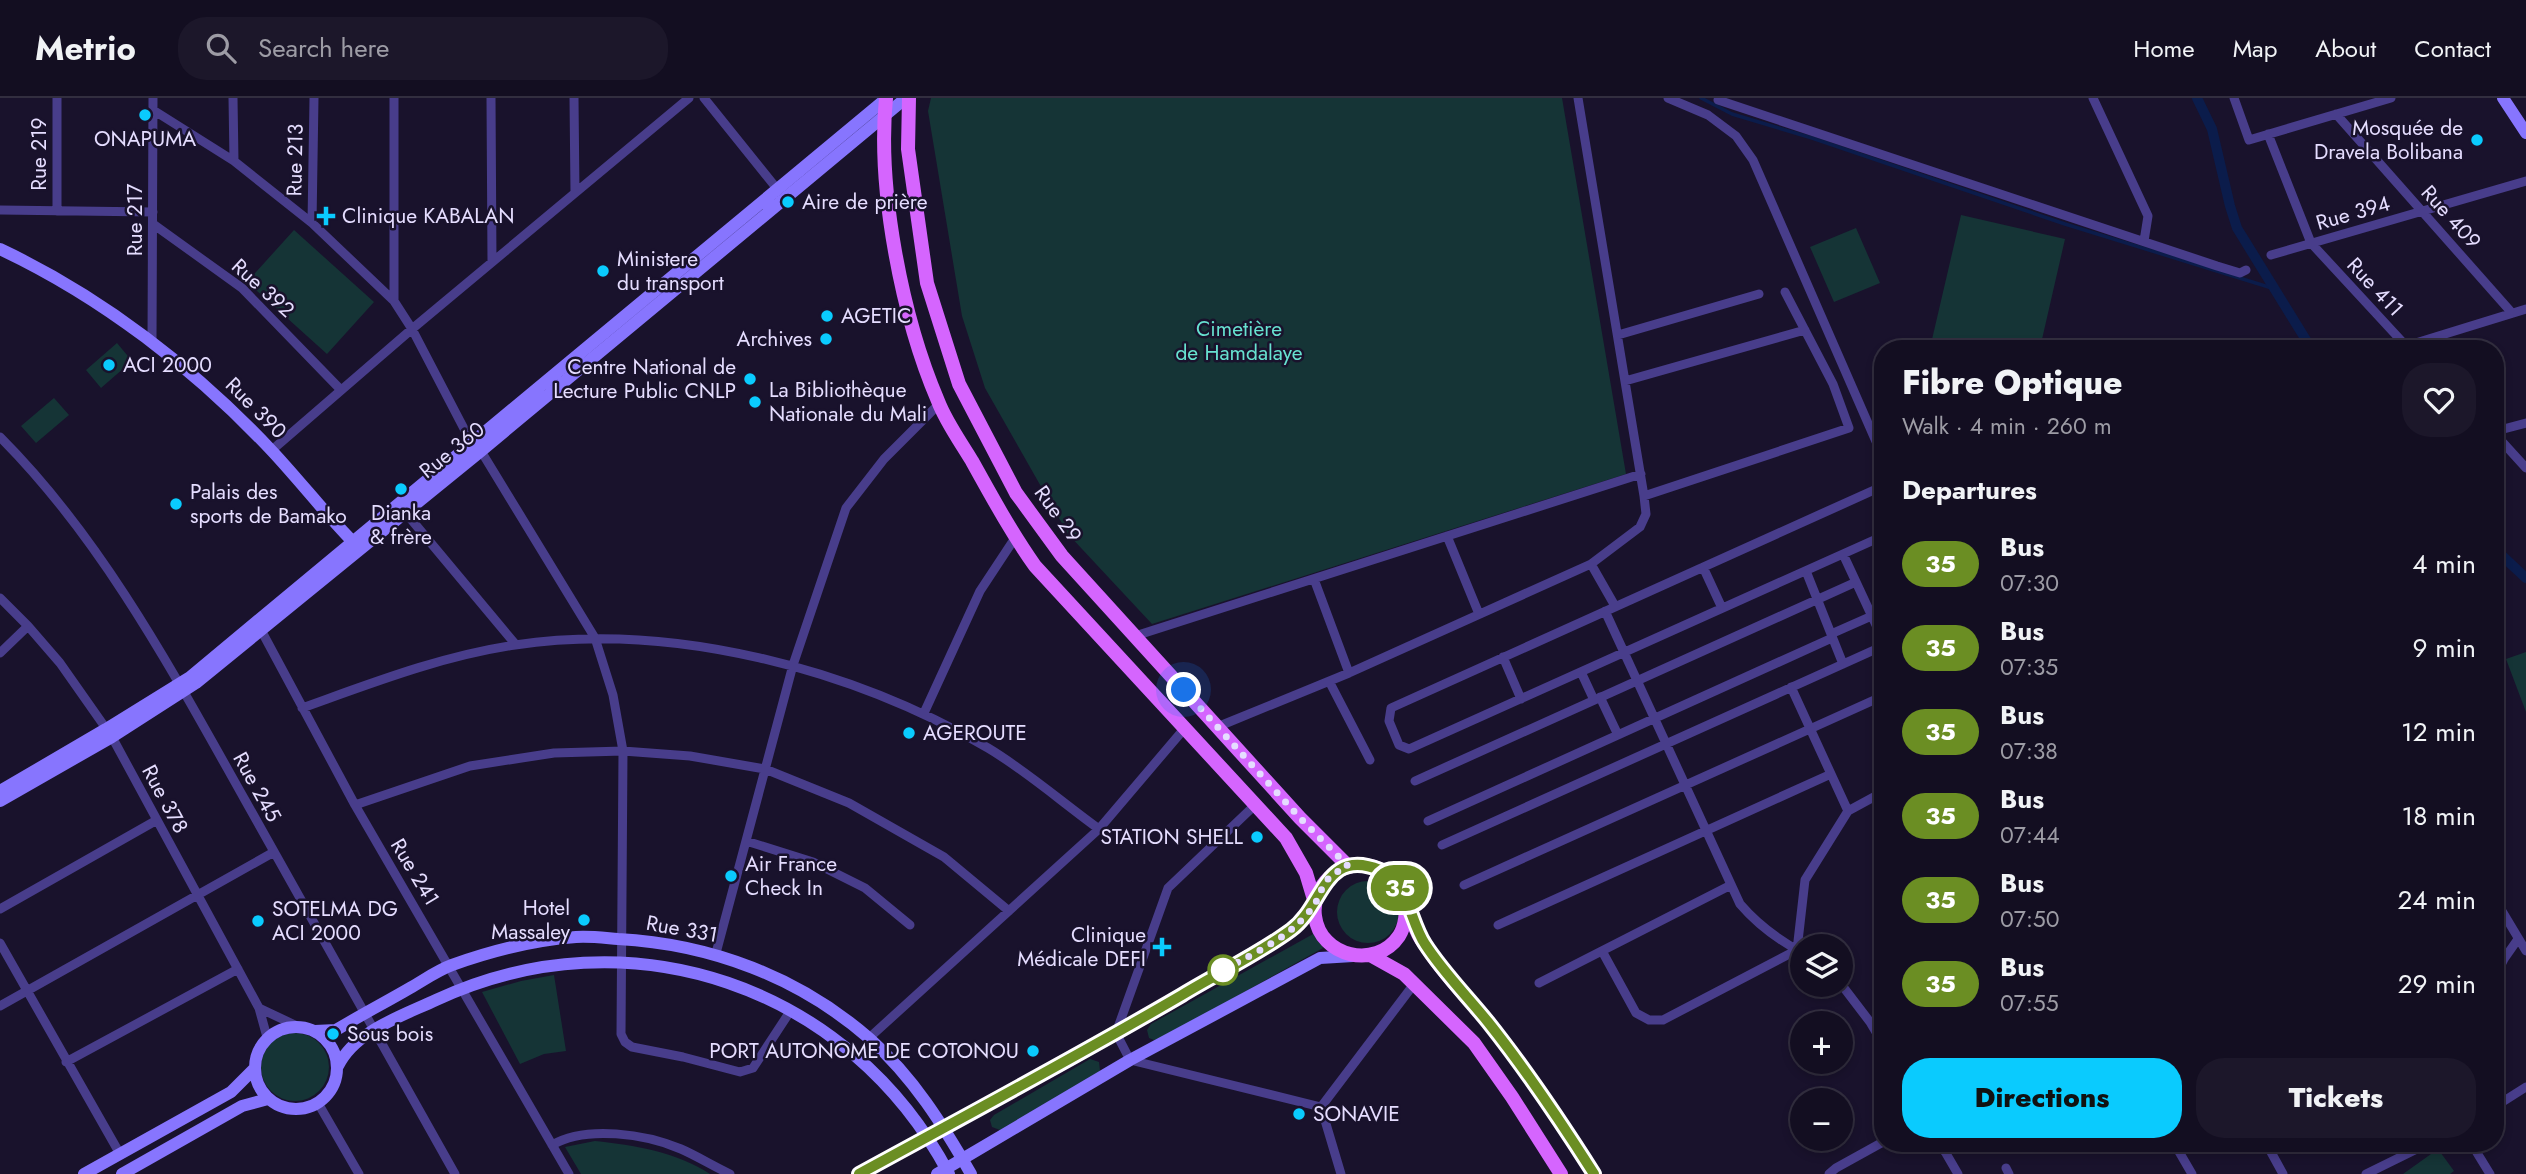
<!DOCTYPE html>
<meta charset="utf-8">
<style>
body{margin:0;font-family:Jost,sans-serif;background:#1c172a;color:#f1f3f6;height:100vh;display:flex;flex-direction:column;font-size:26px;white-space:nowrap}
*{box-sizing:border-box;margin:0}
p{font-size:23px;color:#9d9ca5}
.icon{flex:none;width:38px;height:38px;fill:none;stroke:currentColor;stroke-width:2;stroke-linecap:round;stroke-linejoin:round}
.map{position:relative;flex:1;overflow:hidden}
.details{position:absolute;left:1874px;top:242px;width:630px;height:812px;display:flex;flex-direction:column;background:#130e21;border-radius:28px;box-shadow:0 4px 10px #0003,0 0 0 2px #322e3f}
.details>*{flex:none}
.badge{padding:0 14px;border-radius:23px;font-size:24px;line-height:46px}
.tools{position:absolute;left:1790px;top:836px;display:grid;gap:14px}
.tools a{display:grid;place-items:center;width:63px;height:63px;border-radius:50%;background:#130e21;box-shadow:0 4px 10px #0003,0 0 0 2px #322e3f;font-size:35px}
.you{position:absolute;width:35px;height:35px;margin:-18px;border:5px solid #fff;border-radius:50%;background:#1a73e8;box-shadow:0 0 0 10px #1a73e833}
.map>.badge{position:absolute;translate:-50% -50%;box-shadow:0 0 0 4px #fff}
h2{padding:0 28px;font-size:26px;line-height:63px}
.round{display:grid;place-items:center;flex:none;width:74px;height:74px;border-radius:28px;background:#1c172a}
.summary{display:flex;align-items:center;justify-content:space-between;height:119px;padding:0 28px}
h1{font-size:33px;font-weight:800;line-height:52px}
.action{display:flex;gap:14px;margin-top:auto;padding:14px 28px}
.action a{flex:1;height:80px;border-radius:28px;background:#0acbfe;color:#111;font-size:28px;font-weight:800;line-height:80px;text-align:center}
.action a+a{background:#1c172a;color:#f1f3f6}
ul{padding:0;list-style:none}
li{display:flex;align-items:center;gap:21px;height:84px;padding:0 28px}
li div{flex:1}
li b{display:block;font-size:26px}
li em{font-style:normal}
li .badge{min-width:77px;font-weight:700;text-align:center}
header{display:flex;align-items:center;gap:42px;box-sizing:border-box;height:98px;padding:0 35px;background:#130e21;border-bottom:2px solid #322e3f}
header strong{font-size:33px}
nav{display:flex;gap:38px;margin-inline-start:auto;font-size:24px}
.search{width:490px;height:63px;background:#1c172a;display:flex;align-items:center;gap:18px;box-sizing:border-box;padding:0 24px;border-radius:28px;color:#9d9ca5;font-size:26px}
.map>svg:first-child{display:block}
</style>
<header>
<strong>Metrio</strong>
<div class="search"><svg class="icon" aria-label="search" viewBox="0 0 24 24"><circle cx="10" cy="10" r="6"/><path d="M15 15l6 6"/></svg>Search here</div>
<nav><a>Home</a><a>Map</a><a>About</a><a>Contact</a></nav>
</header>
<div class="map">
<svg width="2526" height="1076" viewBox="0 0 2526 1076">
<rect width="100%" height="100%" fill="#19122c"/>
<!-- green -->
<path fill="#153436" d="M 931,0 L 1562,0 L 1626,376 L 1152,526 L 1068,436 L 985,290 L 962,218 L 928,13 Z
M 1961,117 L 2065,141 L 2040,250 L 1930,250 Z
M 1856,130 L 1880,185 L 1834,204 L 1810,149 Z
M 294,132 L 374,204 L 327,256 L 247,184 Z
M 117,245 L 132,263 L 101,290 L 86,272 Z
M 54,300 L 69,317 L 36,345 L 21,328 Z
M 2526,554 L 2526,614 L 2506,561 Z
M1337 814a31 31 0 1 1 62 0a31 31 0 1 1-62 0Z
M 1315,835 L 1323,850 L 1160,941 L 1154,942 L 1149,940 L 1147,932 L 1151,926 Z
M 554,877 L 566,953 L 544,956 L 520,966 L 482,894 L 521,883 Z
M261 969a34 34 0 1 1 68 0a34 34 0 1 1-68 0Z
M 1090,961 L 1099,964 L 1100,973 L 1000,1032 L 992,1029 L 990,1022 L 994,1017 Z
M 595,1043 C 634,1047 677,1054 710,1076 L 581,1076 L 565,1049 Z
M 2438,1051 L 2454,1073 L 2450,1076 L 2403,1076 Z"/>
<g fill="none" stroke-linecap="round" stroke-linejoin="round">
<!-- stream -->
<path stroke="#0b1c4b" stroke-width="3.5" d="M 1701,0 L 1732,16 L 1812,40 L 2065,126 L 2275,191"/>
<!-- canal -->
<path stroke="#0b1c4b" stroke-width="10" d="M 2197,0 L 2212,31 L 2230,108 L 2237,130 L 2311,250
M 2496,452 L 2526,480"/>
<!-- street -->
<path stroke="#483d8b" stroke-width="9" d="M 233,0 L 234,63
M 491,0 L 492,164
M 574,0 L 575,95
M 704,0 L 778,92
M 1668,0 L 1708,17 L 1736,38 L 1753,62 L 1881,355
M 2093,0 L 2148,118 L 2144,143
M 2234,0 L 2249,42 L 2391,0
M 1718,2 L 2217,168 L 2240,175 L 2246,172
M 153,12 L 234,63 L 312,125 L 394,203 L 412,231 L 472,346
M 2336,16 L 2512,215
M 2268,36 L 2311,145 L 2408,250
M 0,112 L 153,114
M 57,113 L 57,0
M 312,125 L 314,0
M 153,126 L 242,190 L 341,292
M 2271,157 L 2526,83
M 394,203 L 394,0
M 1618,237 L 1759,196
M 152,244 L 153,0
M 2406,248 L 2526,211
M 1625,283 L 1805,232
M 2496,333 L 2526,325
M 2496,337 L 2526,370
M 0,339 C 103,442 174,576 245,702 C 315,827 385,952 455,1076
M 272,352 L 412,231 L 689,0
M 481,353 L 595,540 L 613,597 L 623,653 L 621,936 L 625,944 L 632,949 L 683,959 L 740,974 L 753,970 L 791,912
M 1883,388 L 1391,610 L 1389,623 L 1399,647 L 1409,651 L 1883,438
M 1644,398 L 1849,330 L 1833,286 L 1785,194
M 405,414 L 516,547
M 1447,438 L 1479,516
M 1843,456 L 1883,542
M 1591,466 L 1615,508
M 1703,469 L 1722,510
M 1806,473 L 1843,566
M 1314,481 L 1349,575
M 0,500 L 28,528 L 60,565 L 112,639 L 259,910 L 267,939
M 1605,513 L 1740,806 C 1758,827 1777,841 1801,854
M 261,532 L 355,707 L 569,1076
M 1831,536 L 1883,513
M 1135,538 L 1641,376
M 0,555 L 28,528
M 1503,559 L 1521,601
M 1581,574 L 1594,602
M 1329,583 L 1370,662
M 1791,589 L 1848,713
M 1600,599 L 1618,637
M 302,610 C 372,585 441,558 515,547 C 672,523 852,571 988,650 C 1025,672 1063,705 1099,731
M 924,615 L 980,493 L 1015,440
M 1217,629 L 1349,575 L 1591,466 L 1640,429 L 1646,416 L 1644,398 L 1578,0
M 1415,683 L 1856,484
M 355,707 L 470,668 L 554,655 L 623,653 L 690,658 L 765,671 L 849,705 L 944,759 L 1009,813
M 1255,707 L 1168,790 L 1116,935 L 1130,962 L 1321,1009
M 1428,723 L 1832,540
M 746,743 L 813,764 L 865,790 L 910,827
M 1442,747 L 1883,548
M 1464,787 L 1883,598
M 2496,803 L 2526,853
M 0,811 L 157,722
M 1498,827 L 1831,676
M 0,845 L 120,1056
M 1602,853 L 1636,915 L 1649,922 L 1663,922 L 1797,852 L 1805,782 L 1848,713 L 1883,694
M 716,855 L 793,567 L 846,410 L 884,361 L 939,306
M 2496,877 L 2504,861 L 2518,841
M 1539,885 L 1731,787
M 1841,886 L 1870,924 L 1883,946
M 0,908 L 274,754
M 259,910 L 297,928
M 869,940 L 1099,731 L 1184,631
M 66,964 L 238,871
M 318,1005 L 359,1076
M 2496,1008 L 2526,989
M 1321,1009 L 1414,886
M 1321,1009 L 1341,1076
M 1940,1045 L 1958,1076
M 2174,1045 L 2192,1076
M 2266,1045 L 2283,1076
M 2471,1045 L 2490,1076
M 552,1047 C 586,1027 646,1036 681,1051 C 697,1058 713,1068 730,1076
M 1945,1054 L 1961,1045
M 2006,1070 L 2009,1076
M 1829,1076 L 1836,1070 L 1883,1044
M 2366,1076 L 2429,1045"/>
<!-- secondary -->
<path stroke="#8775fe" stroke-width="12" d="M 2503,0 L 2526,35
M 0,151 C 102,199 195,271 272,353 C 301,384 327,418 357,448
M 0,693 L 106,631 L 190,579 L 887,0
M 0,703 L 112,639 L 196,585 L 481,353 L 906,0
M255 970a41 41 0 1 1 82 0a41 41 0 1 1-82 0Z
M 315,933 L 336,932 C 361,917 386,904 410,890 C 424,882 438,872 452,867 C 491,853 535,842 576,839 C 590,838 605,840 618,841 C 711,846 799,879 870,941 C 913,979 943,1027 971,1076
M 338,968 C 355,933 402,918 436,902 C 629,812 850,888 949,1076
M 84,1076 L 231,994 L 254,971
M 122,1076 L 242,1008 L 268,1001
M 858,1076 L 1116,935 L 1293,831 L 1315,805
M 937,1076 L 1130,962 L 1320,860 L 1353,858"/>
<!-- primary -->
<path stroke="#d565fe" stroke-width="14" d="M 886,0 C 877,91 902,219 938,303 C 946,324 960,343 972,363 C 992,399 1011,434 1035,468 L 1286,740 L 1306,775 L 1315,805
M 909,0 L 908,51 L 927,185 L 959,286 L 1016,395 L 1062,458 L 1300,720 L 1348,768
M 1406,802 C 1406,814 1406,827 1399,838 C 1376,872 1320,859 1315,818 C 1313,804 1319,789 1329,780 C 1343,766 1366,763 1383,773 C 1406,785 1407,815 1418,836 C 1421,842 1426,848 1430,854 C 1446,879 1469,900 1487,923 C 1526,972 1560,1024 1594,1076
M 1370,857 L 1404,876 L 1474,945 L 1512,999 L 1561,1076"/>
</g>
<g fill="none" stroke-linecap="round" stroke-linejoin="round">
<defs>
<path id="line" d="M 859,1076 C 967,1017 1076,959 1182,897 C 1218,875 1257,857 1291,832 C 1324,808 1324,749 1380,772 C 1408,783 1410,824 1425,846 C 1443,874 1467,898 1488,924 C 1527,973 1561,1024 1594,1076"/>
</defs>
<!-- line casing -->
<use href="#line" stroke="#fff" stroke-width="16"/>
<!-- line -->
<use href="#line" stroke="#6b8e23" stroke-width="10"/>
<!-- walk -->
<path stroke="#e5ddff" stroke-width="7" stroke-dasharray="0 12.6" d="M 1184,592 L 1300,720 L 1348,768 C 1325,779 1325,784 1316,804 C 1312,812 1301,823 1294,829 C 1280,843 1242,862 1223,872"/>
</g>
<!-- markers -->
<g fill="#0acbfe" stroke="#19122c" stroke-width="2.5">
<circle cx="145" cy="17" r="7"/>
<circle cx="2477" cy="42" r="7"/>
<circle cx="788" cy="104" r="7"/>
<path d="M322.5 107.5h7v7h7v7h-7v7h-7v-7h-7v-7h7z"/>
<circle cx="603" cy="173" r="7"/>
<circle cx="827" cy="218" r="7"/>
<circle cx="826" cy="241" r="7"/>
<circle cx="109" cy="267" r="7"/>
<circle cx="750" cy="281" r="7"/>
<circle cx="755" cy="304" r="7"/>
<circle cx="401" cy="391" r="7"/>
<circle cx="176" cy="406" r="7"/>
<circle cx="909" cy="635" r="7"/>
<circle cx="1257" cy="739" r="7"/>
<circle cx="731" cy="778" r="7"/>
<circle cx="584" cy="822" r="7"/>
<circle cx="258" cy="823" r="7"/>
<path d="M1158.5 838.5h7v7h7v7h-7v7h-7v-7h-7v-7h7z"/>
<circle cx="333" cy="936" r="7"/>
<circle cx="1033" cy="953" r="7"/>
<circle cx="1299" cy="1016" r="7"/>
</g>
<circle fill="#fff" stroke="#6b8e23" stroke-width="3.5" cx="1223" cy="872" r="14"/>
<g text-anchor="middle" stroke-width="5" stroke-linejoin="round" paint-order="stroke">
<!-- poi labels -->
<g font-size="21" fill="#e5ddff" stroke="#19122c" text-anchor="start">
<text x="2463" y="37" text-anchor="end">Mosquée de<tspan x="2463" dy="24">Dravela Bolibana</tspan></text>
<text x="145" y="48" text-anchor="middle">ONAPUMA</text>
<text x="802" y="111">Aire de prière</text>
<text x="342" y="125">Clinique KABALAN</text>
<text x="617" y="168">Ministere<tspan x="617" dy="24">du transport</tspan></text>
<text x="841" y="225">AGETIC</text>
<text x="812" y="248" text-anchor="end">Archives</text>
<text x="123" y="274">ACI 2000</text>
<text x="736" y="276" text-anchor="end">Centre National de<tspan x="736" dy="24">Lecture Public CNLP</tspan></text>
<text x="769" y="299">La Bibliothèque<tspan x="769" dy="24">Nationale du Mali</tspan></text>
<text x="190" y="401">Palais des<tspan x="190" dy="24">sports de Bamako</tspan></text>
<text x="401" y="422" text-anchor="middle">Dianka<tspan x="401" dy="24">&amp; frère</tspan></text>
<text x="923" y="642">AGEROUTE</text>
<text x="1243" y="746" text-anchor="end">STATION SHELL</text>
<text x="745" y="773">Air France<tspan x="745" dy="24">Check In</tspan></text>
<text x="570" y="817" text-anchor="end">Hotel<tspan x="570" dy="24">Massaley</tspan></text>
<text x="272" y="818">SOTELMA DG<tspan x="272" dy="24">ACI 2000</tspan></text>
<text x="1146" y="844" text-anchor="end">Clinique<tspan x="1146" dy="24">Médicale DEFI</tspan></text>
<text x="347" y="943">Sous bois</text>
<text x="1019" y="960" text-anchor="end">PORT AUTONOME DE COTONOU</text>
<text x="1313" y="1023">SONAVIE</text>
</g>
<!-- street labels -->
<g font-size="21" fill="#e5ddff" stroke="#19122c">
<text transform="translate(39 56) rotate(-90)" y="7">Rue 219</text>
<text transform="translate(295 62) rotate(-89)" y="7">Rue 213</text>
<text transform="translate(2353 115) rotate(-16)" y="7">Rue 394</text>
<text transform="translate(2451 119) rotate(48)" y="7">Rue 409</text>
<text transform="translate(135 122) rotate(-90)" y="7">Rue 217</text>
<text transform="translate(2375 189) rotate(47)" y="7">Rue 411</text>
<text transform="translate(263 190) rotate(42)" y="7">Rue 392</text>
<text transform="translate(256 310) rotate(45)" y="7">Rue 390</text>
<text transform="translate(452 352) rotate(-39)" y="7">Rue 360</text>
<text transform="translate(1058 416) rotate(54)" y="7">Rue 29</text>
<text transform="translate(257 689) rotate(61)" y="7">Rue 245</text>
<text transform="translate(165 701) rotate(62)" y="7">Rue 378</text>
<text transform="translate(415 774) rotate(59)" y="7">Rue 241</text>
<text transform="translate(682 831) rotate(10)" y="7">Rue 331</text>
</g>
<!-- park labels -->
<g font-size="21" fill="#67e1d0" stroke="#19122c">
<text x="1239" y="238">Cimetière<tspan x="1239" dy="24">de Hamdalaye</tspan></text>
</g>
</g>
</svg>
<div class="tools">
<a><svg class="icon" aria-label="layers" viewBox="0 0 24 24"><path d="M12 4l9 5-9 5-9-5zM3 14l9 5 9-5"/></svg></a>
<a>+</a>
<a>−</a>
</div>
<div class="you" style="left:1184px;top:592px"></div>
<b class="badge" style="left:1400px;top:790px;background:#6b8e23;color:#fff">35</b>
<section class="details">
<div class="summary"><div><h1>Fibre Optique</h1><p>Walk · 4 min · 260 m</p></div><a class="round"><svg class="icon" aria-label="heart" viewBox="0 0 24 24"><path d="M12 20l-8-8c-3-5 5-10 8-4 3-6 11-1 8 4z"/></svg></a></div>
<h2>Departures</h2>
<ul>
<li><span class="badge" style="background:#6b8e23;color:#fff">35</span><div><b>Bus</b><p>07:30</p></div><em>4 min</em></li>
<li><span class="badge" style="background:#6b8e23;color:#fff">35</span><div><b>Bus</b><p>07:35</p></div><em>9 min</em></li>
<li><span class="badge" style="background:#6b8e23;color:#fff">35</span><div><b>Bus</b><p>07:38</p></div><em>12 min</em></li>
<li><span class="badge" style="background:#6b8e23;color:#fff">35</span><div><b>Bus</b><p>07:44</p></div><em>18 min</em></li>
<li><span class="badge" style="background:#6b8e23;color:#fff">35</span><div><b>Bus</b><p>07:50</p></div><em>24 min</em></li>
<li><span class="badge" style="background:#6b8e23;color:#fff">35</span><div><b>Bus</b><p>07:55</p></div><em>29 min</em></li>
</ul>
<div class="action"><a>Directions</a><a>Tickets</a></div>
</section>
</div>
